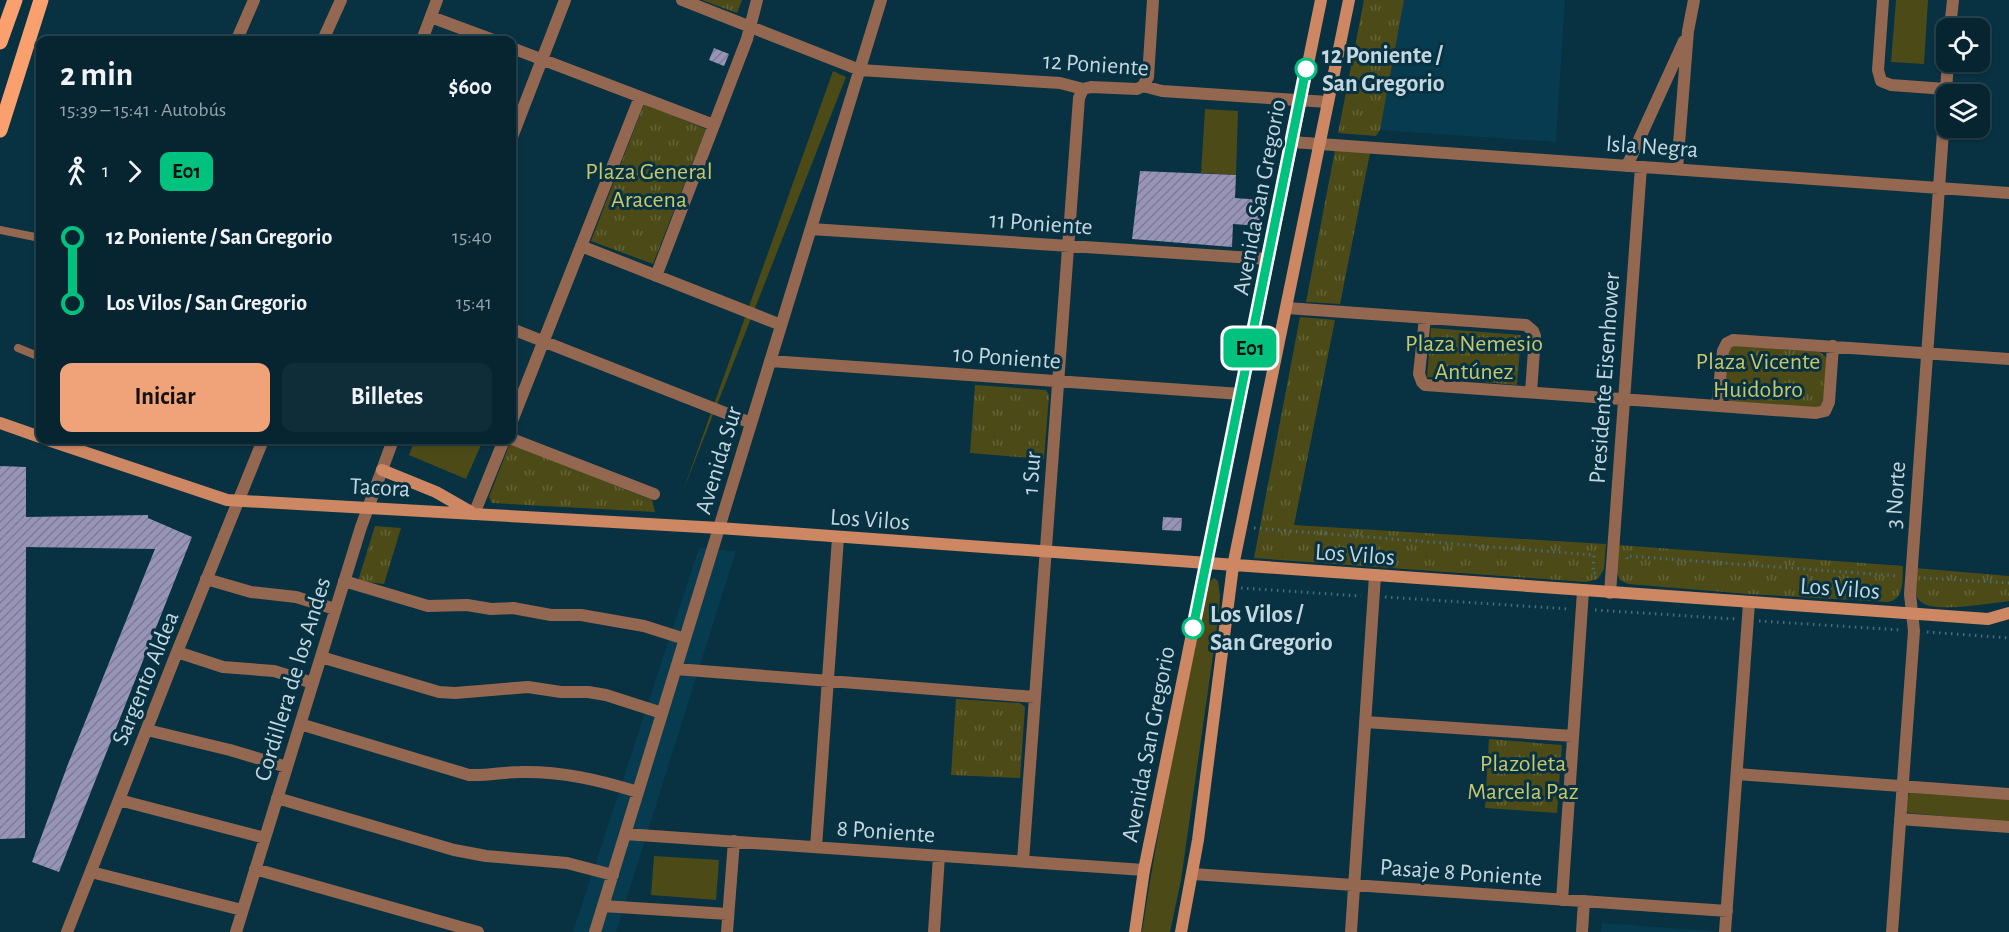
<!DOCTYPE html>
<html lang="es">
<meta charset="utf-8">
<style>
body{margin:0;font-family:"Alegreya Sans",sans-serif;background:#0f2d39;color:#f1f3f6;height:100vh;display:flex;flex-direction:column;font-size:22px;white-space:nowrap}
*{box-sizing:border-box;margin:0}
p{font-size:20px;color:#98a5ab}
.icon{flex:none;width:33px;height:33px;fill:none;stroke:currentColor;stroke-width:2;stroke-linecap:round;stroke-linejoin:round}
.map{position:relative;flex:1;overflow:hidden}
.details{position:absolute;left:36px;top:36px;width:480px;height:408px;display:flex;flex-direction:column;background:#062531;border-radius:12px;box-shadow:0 2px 4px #0004,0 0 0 2px #27424d}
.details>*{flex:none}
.badge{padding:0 12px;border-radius:9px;font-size:21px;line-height:39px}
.fabs{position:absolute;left:1936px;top:18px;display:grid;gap:12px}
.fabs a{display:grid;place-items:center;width:54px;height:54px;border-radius:12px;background:#062531;box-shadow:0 2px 4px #0004,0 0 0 2px #27424d;font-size:30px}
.map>.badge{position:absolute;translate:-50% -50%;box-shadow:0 0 0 3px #fff}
.legs{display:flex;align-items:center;gap:9px;height:66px;padding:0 24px;font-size:20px}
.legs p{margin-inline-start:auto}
.head{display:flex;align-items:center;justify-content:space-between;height:102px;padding:0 24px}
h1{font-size:33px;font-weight:600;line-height:45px}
.primary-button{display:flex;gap:12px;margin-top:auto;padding:12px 24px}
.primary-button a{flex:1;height:69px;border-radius:12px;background:#f0a279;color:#111;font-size:24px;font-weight:600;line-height:69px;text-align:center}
.primary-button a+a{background:#0f2d39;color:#f1f3f6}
ul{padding:0 24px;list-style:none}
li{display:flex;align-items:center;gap:21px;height:66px;font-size:22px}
li i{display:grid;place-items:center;width:9px;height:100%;margin:0 8px;background:currentColor}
li i::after{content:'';width:15px;height:15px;margin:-8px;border:4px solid;border-radius:50%;background:#062531}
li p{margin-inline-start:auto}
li:first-child i{background:linear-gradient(#0000 50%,currentColor 0)}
li:last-child i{background:linear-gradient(currentColor 50%,#0000 0)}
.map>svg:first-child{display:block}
</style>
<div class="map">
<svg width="2009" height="932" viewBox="0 0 2009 932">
<defs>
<pattern id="park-tufts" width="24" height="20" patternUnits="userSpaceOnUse" patternTransform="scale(1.5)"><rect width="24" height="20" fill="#4c4b18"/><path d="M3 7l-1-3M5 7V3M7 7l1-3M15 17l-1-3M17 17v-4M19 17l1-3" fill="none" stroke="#646439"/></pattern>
<pattern id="building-hatch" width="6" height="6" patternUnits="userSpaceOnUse" patternTransform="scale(1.5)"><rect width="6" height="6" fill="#9794b7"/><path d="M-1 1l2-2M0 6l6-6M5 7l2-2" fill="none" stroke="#7b7b94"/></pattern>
</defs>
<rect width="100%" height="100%" fill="#083141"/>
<!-- built -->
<path fill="#073c50" d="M 1404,0 L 1565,0 L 1556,142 L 1380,130 Z
M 699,548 L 736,551 L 616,932 L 573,932 Z
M 1602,923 L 1713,931 L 1713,932 L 1601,932 Z"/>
<!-- grass -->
<path fill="#4c4b18" d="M 1896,0 L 1928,0 L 1924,64 L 1891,62 Z
M 833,71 L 846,77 L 683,491 Z
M 1205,109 L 1238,111 L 1236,175 L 1201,173 Z
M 415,440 L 468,440 L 481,445 L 466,479 L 409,455 Z
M 1214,578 L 1218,581 L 1220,595 L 1219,613 L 1181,880 L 1170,932 L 1142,932 C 1159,818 1183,705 1206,591 L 1210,581 Z
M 1911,792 L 2009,798 L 2009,822 L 1909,813 L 1906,811 L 1906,797 Z
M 654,856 L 719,860 L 716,900 L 651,895 Z"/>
<!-- park -->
<path fill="url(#park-tufts)" d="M 702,0 L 742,0 L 737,13 Z
M 1364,0 L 1404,0 L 1380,130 L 1376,136 L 1338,133 Z
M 644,104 L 706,129 L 653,264 L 591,241 Z
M 1335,150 L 1370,153 L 1340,304 L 1306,302 Z
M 1300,317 L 1335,320 L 1294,525 L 1606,544 L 1604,569 L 1598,579 L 1586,582 L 1254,558 Z
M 1431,328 L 1521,335 L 1517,385 L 1427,377 Z
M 1732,345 L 1820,352 L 1828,359 L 1824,403 L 1820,408 L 1729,401 C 1721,390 1725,356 1732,345 Z
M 975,385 L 1046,390 L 1049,395 L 1044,459 L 970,453 Z
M 510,443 L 652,500 L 655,512 L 492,503 L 489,497 Z
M 375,526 L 401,528 L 384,584 L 358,581 Z
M 1618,545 L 1903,566 C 1902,580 1905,599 1888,602 L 1748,594 L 1628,584 L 1620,580 L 1617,573 Z
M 1915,568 L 2009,576 L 2009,601 C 1992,603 1931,614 1920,601 C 1912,592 1914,579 1915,568 Z
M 956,699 L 1020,703 L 1025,707 L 1020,778 L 951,775 Z
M 1489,739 L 1562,745 L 1557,813 L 1485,808 Z"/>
<!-- building -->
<path fill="url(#building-hatch)" d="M 714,48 L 729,54 L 724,66 L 709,60 Z
M 1140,171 L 1236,175 L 1235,198 L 1262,200 L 1260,226 L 1233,224 L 1232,247 L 1132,239 Z
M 0,466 L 26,467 L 26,517 L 148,515 L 148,518 L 192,537 L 59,872 L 32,862 L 68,764 L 155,549 L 26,547 L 25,838 L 0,839 Z
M 1163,517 L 1182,518 L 1181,531 L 1162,530 Z"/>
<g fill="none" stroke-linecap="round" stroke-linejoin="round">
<!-- path -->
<path stroke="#4b6c7a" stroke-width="3" stroke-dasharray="1.5 4.5" stroke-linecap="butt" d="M 1254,528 L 1594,555 L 1593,573 L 1599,573
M 1627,559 L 1627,556 L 1899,576
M 1924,578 L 2009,583
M 1241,588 L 1361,596
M 1385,597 L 1570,609
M 1595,610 L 1735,619
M 1759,621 L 1902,630
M 1927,632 L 2009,638"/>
<!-- lane -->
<path stroke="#936750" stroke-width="8" d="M 0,230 L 40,238
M 18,348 L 40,357"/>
<!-- street -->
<path stroke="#936750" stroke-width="12" d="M 682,0 L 860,70 L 1060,83 L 1083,89 L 1091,87 L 1137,89 L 1143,86 L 1162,91 L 1328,102
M 1883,0 L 1878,70 L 1881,81 L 1891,85 L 1946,89
M 431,17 L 493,40
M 1950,28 L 1953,0
M 238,37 L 254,0
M 323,40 L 341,0
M 422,40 L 437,0
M 512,48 L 714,125
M 1143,86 L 1148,77 L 1153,0
M 512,137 L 565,0
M 1292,142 L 2009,193
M 1627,166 L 1684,41
M 1677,169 L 1688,31 L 1694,0
M 811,229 L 1268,259
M 581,246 L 781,325
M 656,276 L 747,39 L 757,0
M 1287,308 L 1526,325 L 1533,331 L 1535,336 L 1531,392
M 1425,318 L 1419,374 L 1422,382 L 1425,385 L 1816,413 L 1825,411 L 1829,402 L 1833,346
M 512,329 L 751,423
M 770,361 L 1241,394
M 1717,406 L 1723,351 L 1727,343 L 1733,340 L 2009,359
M 512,421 L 640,97
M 512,439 L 654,494
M 474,514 L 504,440
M 206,579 L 251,592 L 296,597 L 335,609
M 344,581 L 428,606 L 467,605 L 491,609 L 513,608 L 551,615 L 581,615 L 644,626 L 685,639
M 1610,593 L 1641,167
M 177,652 L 223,667 L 274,671 L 313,683
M 321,657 L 439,692 L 455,693 L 528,687 L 561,692 L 588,692 L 606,695 L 662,713
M 676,669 L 1035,697
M 1365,722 L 1573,736
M 300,724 L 469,775 C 487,776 503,772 520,772 C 561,771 599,780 638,792
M 147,730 L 230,750 L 287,767
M 1737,774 L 2009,794
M 277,798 L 454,850 L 486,856 L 567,863 L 613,875
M 119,800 L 265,838
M 1900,819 L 2009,827
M 625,834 L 1144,870
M 816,847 L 838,538
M 1023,861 L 1079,98 L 1083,89
M 255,869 L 478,932
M 91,872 L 242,910
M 1193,874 L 1727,911
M 1562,900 L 1583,591
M 603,906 L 728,914
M 67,932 L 177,652 L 263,440
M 236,932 L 361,527 L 393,440
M 595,932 L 881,0
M 727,932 L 734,841
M 934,932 L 939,856
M 1351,932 L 1375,576
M 1582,932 L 1584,901
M 1725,932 L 1749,603
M 1892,932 L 1914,631 L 1910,594 L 1948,62"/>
<!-- secondary -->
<path stroke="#cd8762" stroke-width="12" d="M 0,423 L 40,437
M 48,440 L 227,500 L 719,528 L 1905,613 L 1988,619 L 2009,613
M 382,470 L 436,492 L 471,512
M 1135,932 L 1144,870 L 1321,0
M 1181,932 L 1198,840 L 1233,566 L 1349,0"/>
<!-- primary -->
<path stroke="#faa06f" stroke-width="15" d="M 0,42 L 15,0
M 0,130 L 41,0"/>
</g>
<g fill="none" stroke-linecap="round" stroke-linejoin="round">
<defs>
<path id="line-1" d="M 1193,628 L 1306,69"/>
</defs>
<!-- line-1 casing -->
<use href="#line-1" stroke="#fff" stroke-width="14"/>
<!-- line-1 -->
<use href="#line-1" stroke="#00c27f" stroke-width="9"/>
</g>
<!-- markers -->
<g fill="#fff" stroke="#00c27f" stroke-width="3">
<circle cx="1306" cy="69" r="10"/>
<circle cx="1193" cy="628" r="10"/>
</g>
<g text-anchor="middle" stroke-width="6" stroke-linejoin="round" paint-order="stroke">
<!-- stop labels -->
<g font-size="24" font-weight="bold" fill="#c3d7e1" stroke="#083141" text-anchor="start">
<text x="1322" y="63">12 Poniente /<tspan x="1322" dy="28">San Gregorio</tspan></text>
<text x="1210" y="622">Los Vilos /<tspan x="1210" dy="28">San Gregorio</tspan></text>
</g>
<!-- street labels -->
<g font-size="24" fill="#c3d7e1" stroke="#083141">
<text transform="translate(1096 64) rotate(4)" y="8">12 Poniente</text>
<text transform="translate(1652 146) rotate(4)" y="8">Isla Negra</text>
<text transform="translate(1259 197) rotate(-79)" y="8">Avenida San Gregorio</text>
<text transform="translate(1041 223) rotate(4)" y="8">11 Poniente</text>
<text transform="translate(1007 357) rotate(4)" y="8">10 Poniente</text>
<text transform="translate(1604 378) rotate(-86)" y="8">Presidente Eisenhower</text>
<text transform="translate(718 460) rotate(-73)" y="8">Avenida Sur</text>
<text transform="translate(1031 473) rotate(-86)" y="8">1 Sur</text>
<text transform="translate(380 487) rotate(3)" y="8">Tacora</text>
<text transform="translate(1895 495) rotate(-86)" y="8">3 Norte</text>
<text transform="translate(870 519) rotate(4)" y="8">Los Vilos</text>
<text transform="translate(1355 554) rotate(4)" y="8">Los Vilos</text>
<text transform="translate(1840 588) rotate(4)" y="8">Los Vilos</text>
<text transform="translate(145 678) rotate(-68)" y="8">Sargento Aldea</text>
<text transform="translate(292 679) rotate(-73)" y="8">Cordillera de los Andes</text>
<text transform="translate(1148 744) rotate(-79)" y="8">Avenida San Gregorio</text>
<text transform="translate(886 831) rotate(4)" y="8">8 Poniente</text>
<text transform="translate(1461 872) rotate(4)" y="8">Pasaje 8 Poniente</text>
</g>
<!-- park labels -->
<g font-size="24" fill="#c8c86a" stroke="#083141">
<text x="649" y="179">Plaza General<tspan x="649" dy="28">Aracena</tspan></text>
<text x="1474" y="351">Plaza Nemesio<tspan x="1474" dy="28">Antúnez</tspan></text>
<text x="1758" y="369">Plaza Vicente<tspan x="1758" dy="28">Huidobro</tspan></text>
<text x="1523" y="771">Plazoleta<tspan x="1523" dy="28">Marcela Paz</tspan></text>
</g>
</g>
</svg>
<div class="fabs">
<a><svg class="icon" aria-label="locate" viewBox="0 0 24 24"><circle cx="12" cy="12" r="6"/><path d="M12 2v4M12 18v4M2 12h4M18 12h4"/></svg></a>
<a><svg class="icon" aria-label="layers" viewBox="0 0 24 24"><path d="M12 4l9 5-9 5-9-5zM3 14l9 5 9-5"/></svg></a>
</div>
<b class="badge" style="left:1250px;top:348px;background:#00c27f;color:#111">E01</b>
<section class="details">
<div class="head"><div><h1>2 min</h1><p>15:39 – 15:41 · Autobús</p></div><b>$600</b></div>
<div class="legs"><svg class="icon" aria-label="walk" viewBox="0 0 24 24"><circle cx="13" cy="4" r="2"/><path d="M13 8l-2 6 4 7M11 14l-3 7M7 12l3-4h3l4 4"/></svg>1<svg class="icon" aria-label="forward" viewBox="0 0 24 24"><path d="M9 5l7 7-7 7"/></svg><b class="badge" style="background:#00c27f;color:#111">E01</b></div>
<ul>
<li><i style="color:#00c27f"></i><b>12 Poniente / San Gregorio</b><p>15:40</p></li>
<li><i style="color:#00c27f"></i><b>Los Vilos / San Gregorio</b><p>15:41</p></li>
</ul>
<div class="primary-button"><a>Iniciar</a><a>Billetes</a></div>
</section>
</div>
